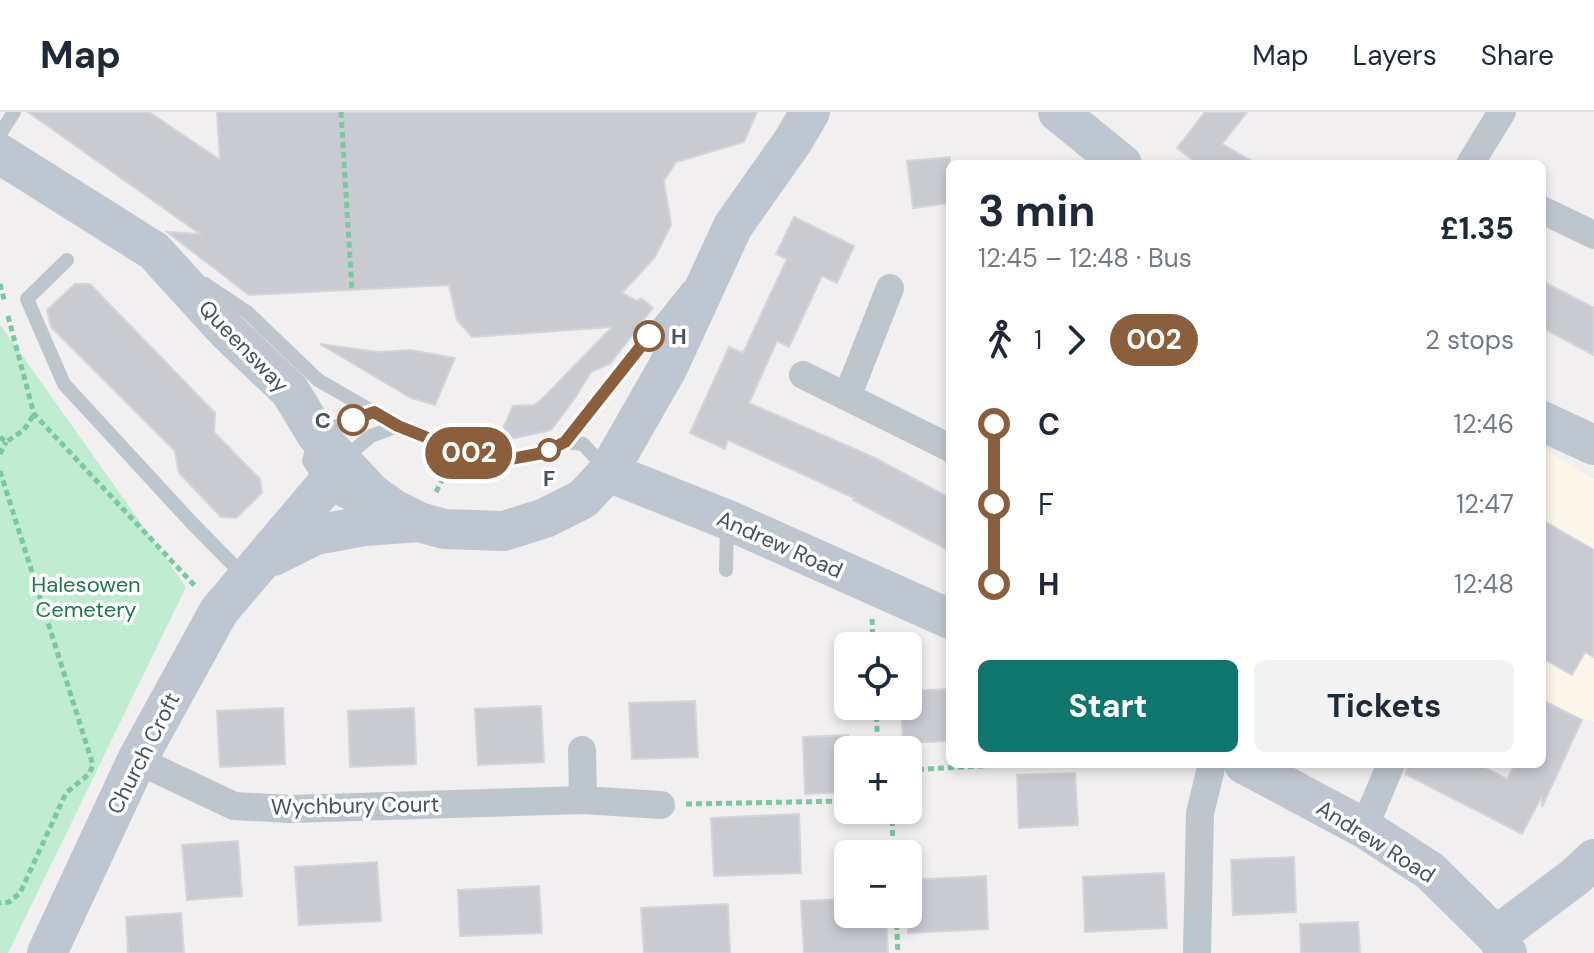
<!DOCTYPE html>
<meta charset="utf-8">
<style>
body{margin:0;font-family:"DM Sans",sans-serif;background:#f2f2f3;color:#1f2937;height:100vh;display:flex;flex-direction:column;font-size:30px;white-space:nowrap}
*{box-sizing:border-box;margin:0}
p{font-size:26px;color:#747a83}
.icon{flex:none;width:44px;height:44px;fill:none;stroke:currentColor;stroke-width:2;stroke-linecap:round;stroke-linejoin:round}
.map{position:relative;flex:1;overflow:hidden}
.sheet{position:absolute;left:946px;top:48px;width:600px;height:608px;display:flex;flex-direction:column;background:#fff;border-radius:12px;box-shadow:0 4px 12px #0003}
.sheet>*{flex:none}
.badge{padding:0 16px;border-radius:26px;font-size:28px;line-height:52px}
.tools{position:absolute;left:834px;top:520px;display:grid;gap:16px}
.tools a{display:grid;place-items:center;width:88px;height:88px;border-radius:12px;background:#fff;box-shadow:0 4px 12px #0003;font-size:40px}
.map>.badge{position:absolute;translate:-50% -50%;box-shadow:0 0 0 4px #fff}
.legs{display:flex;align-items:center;gap:12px;height:88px;padding:0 32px;font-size:26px}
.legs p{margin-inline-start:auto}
.head{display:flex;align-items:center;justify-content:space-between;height:136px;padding:0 32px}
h1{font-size:44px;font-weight:700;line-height:60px}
.action{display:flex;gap:16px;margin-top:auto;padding:16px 32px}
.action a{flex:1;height:92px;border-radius:12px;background:#0f766e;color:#fff;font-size:32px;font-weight:700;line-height:92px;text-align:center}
.action a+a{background:#f2f2f3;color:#1f2937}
ul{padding:0 32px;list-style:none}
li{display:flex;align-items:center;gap:28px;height:80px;font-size:30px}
li i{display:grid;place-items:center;width:12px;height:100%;margin:0 10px;background:currentColor}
li i::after{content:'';width:20px;height:20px;margin:-10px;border:6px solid;border-radius:50%;background:#fff}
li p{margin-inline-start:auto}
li:first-child i{background:linear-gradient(#0000 50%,currentColor 0)}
li:last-child i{background:linear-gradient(currentColor 50%,#0000 0)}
header{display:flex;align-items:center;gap:48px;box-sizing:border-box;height:112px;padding:0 40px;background:#fff;border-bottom:2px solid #e0e1e3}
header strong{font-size:38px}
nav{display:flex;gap:44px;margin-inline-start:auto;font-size:28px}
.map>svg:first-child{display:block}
</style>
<header>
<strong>Map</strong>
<nav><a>Map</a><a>Layers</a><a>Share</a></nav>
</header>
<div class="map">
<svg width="1594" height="841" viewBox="0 0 1594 841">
<rect width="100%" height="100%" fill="#f1efef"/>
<!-- commercial -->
<path fill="#fbf6e9" d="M 1542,336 L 1594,367 L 1594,609 L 1582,608 L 1542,589 Z"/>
<!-- green -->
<path fill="#c0ecd1" d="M 0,212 L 186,475 L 8,841 L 0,841 Z"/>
<!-- building -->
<path fill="#c9cbd1" stroke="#d3d5da" stroke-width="2" d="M 28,0 L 149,0 L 220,48 L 217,0 L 757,0 L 744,30 L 676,50 L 664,69 L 671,113 L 655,145 L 622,181 L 637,189 L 641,186 L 653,196 L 610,252 L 591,260 L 575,286 L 551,318 L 497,330 L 513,294 L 534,293 L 542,287 L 612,215 L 472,225 L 457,208 L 449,173 L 249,183 L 167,120 L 200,122 Z
M 1205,0 L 1247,0 L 1222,32 L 1257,52 L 1198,52 L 1177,36 Z
M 950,45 L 950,91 L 913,96 L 907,49 Z
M 794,105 L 854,134 L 837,171 L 822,164 L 789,235 L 777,229 L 749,291 L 875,346 L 950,386 L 950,439 L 853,388 L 854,386 L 728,328 L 725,337 L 690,321 L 729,235 L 743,241 L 787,147 L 776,142 Z
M 1542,169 L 1594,196 L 1594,243 L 1542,216 Z
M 75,172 L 90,172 L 215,301 L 214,320 L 260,367 L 262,381 L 236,406 L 221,405 L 179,361 L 175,339 L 51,215 L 47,198 Z
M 320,232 L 379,240 L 410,238 L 455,246 L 435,293 L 411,286 Z
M 1542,408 L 1594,438 L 1594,545 L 1585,540 L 1572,563 L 1542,546 Z
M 950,577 L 950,629 L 903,631 L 901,594 L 908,594 L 908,579 Z
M 1542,588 L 1582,608 L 1542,695 L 1542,684 L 1522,722 L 1405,662 L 1408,652 L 1478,652 L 1507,667 L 1515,652 L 1542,652 Z
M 695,589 L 698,645 L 632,647 L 629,591 Z
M 541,594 L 544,650 L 478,653 L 475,597 Z
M 283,596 L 285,652 L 220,655 L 217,599 Z
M 414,596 L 416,652 L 350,655 L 348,599 Z
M 848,623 L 848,680 L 805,682 L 803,625 Z
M 1075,661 L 1078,713 L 1019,716 L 1017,663 Z
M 799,702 L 801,761 L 714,764 L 711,706 Z
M 238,729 L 242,784 L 187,788 L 182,733 Z
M 1294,745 L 1296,800 L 1233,803 L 1231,748 Z
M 377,750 L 381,809 L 299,813 L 295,755 Z
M 1164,761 L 1167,816 L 1085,820 L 1083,765 Z
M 986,764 L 988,817 L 908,821 L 908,768 Z
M 539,774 L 542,821 L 460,824 L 458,778 Z
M 848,787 L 848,802 L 886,802 L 888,841 L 804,841 L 801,789 Z
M 728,792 L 730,841 L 644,841 L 641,796 Z
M 181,801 L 184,841 L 128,841 L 126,805 Z
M 1358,810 L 1360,841 L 1301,841 L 1300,812 Z"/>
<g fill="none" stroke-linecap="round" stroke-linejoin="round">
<!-- path -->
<path stroke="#7ac8a2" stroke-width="5" stroke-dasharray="6 4" stroke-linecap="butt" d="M 341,0 L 352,179
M 0,172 L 5,191
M 8,204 L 34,302 L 196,475
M 0,325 L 6,330 L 24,318 L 34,302
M 0,342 L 6,330
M 0,359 L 93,653 L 89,662 L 66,681 L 20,781 L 9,790 L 0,791
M 436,380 L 448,357
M 872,507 L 873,534
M 876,594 L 878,638
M 908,658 L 1018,652
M 686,692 L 848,689
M 892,698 L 893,742
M 896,802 L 898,841"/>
<!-- lane -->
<path stroke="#bec6cd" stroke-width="14" d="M 0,22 L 14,0
M 67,148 L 27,187 L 64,272 L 191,410 L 246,466
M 205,172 L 247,200 L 318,268 L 398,314 L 458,338 L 500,349 L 543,341 L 565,330 L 688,176
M 565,330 L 583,332 L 606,357
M 343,347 L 371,324 L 398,314
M 373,399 C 335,390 330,382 309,349 L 316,322 L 374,300
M 726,458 L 727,412"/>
<!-- street -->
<path stroke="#bec6cd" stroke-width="28" d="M 1470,52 L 1502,0
M 1542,98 L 1594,123
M 803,263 L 950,336
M 847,285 L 890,176
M 582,638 L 583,688
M 137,648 L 234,694 L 290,697 L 583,688 L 661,693
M 1364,716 L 1391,652
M 1197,841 L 1200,701 L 1212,652"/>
<!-- secondary -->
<path stroke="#bec7d1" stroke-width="40" d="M 1058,0 L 1122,52
M 0,42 L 154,139 L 227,219 L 290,279 L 316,322 L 371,381 L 395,398 L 419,410 L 444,417 L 504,419 L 545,406 L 583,387 L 608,360 L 668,255 L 733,114 L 793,29 L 810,0
M 1542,309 L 1594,333
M 608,360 L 728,408 L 950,507
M 273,444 L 315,423 L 364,414 L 419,410
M 1244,652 L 1364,716 L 1430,759 L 1496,824 L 1507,841
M 1496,824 L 1576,764 L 1594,747
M 47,841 L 137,648 L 219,499 L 325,374 L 339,349"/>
</g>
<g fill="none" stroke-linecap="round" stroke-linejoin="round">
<defs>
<path id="line-1" d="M 353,308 L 374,300 L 398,314 L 458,338 L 500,349 L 543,341 L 565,330 L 649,224"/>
</defs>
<!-- line-1 casing -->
<use href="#line-1" stroke="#fff" stroke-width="18"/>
<!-- line-1 -->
<use href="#line-1" stroke="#8b5e3c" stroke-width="12"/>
</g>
<!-- markers -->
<g fill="#fff" stroke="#8b5e3c" stroke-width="4">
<circle cx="649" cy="224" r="14"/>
<circle cx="353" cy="308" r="14"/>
<circle cx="549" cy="338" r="10"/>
</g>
<g text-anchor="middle" stroke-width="7" stroke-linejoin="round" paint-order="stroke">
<!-- stop labels -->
<g font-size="22" font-weight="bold" fill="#48525b" stroke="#fff" text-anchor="start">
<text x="671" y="232">H</text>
<text x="331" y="316" text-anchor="end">C</text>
<text x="549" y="374" text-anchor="middle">F</text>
</g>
<!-- street labels -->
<g font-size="22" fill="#48525b" stroke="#fff">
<text transform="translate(244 234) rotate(46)" y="8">Queensway</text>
<text transform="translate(780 432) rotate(24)" y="8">Andrew Road</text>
<text transform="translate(143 641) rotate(-63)" y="8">Church Croft</text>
<text transform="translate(355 693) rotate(-1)" y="8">Wychbury Court</text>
<text transform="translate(1376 729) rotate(32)" y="8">Andrew Road</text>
</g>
<!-- park labels -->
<g font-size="22" fill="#1d784b" stroke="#fff">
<text x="86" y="480">Halesowen<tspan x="86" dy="25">Cemetery</tspan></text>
</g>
</g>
</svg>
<div class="tools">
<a><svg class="icon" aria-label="locate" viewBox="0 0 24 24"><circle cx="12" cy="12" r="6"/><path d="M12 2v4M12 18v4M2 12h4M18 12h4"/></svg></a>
<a>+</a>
<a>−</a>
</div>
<b class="badge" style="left:469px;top:341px;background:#8b5e3c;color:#fff">002</b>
<section class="sheet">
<div class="head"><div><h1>3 min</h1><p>12:45 – 12:48 · Bus</p></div><b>£1.35</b></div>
<div class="legs"><svg class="icon" aria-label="walk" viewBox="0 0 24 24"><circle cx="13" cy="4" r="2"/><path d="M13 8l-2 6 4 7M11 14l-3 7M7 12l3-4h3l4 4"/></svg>1<svg class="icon" aria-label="forward" viewBox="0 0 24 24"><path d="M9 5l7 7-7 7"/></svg><b class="badge" style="background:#8b5e3c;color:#fff">002</b><p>2 stops</p></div>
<ul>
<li><i style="color:#8b5e3c"></i><b>C</b><p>12:46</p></li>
<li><i style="color:#8b5e3c"></i><span>F</span><p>12:47</p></li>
<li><i style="color:#8b5e3c"></i><b>H</b><p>12:48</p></li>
</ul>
<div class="action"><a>Start</a><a>Tickets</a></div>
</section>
</div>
